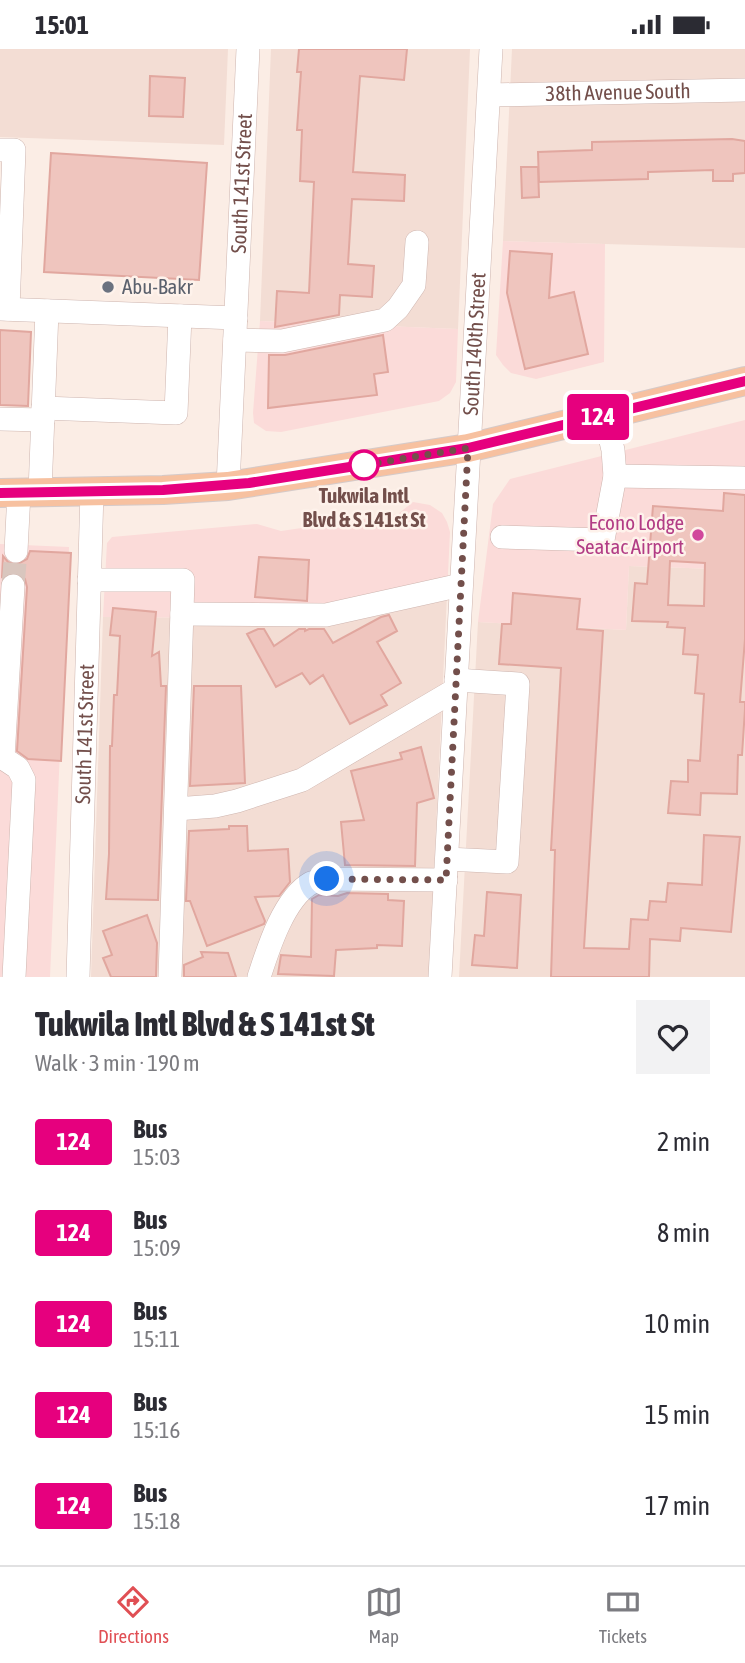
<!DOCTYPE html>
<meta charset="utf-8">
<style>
body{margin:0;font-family:"Asap Condensed",sans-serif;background:#f2f2f3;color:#2b2b33;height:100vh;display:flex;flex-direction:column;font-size:26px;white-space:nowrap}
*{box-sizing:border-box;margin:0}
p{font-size:23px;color:#7c7c81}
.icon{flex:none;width:38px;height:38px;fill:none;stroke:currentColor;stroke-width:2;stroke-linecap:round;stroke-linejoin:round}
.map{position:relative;height:928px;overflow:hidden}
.side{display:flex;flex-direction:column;background:#fff;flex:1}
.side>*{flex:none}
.badge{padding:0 14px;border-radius:5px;font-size:24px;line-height:46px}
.you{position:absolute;width:35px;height:35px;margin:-18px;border:5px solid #fff;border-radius:50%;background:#1a73e8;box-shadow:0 0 0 10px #1a73e833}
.map>.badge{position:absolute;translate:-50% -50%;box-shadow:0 0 0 4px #fff}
.round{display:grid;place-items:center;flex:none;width:74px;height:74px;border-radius:0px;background:#f2f2f3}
.headline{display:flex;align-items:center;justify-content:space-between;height:119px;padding:0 35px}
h1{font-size:33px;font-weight:800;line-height:52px}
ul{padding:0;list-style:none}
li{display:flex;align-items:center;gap:21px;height:91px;padding:0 35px}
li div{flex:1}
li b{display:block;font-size:26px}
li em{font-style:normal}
li .badge{min-width:77px;font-weight:700;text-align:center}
.status{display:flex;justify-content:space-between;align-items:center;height:49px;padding:0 35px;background:#fff;direction:ltr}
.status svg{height:19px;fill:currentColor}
.tab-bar{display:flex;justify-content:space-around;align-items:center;height:98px;border-top:2px solid #e1e1e2;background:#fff;font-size:19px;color:#7c7c81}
.tab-bar a{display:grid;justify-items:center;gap:4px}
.tab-bar .current{color:#e04f54}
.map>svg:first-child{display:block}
</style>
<div class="status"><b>15:01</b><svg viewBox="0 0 49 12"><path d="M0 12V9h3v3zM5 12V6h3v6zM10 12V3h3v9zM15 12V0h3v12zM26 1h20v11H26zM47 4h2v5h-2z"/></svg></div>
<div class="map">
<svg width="745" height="928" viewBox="0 0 745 928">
<rect width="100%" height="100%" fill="#fbede5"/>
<!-- residential -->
<path fill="#f3ddd4" d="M 0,0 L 228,0 L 224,96 L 0,88 Z
M 271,0 L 470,0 L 458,280 L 260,272 Z
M 512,0 L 745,0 L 745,199 L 503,192 Z
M 629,517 L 745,521 L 745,928 L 459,928 L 478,573 L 626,581 Z
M 447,546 L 429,928 L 91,928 L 103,568 L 336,570 Z"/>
<!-- commercial -->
<path fill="#fbdbd9" d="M 503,192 L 605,195 L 604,313 L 536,330 L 511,324 L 503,316 L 496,306 Z
M 260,272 L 458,280 L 456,333 L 450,344 L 439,352 L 281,383 L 266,382 L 254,374 L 253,364 Z
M 745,371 L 745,521 L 629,517 L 626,581 L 478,573 L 493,455 L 510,430 Z
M 413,453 L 430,456 L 442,464 L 447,473 L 450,483 L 447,546 L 336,570 L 103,568 L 107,494 L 112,488 L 257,475 L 281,482 L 398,465 Z
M 0,495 L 69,498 L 50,928 L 0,928 Z"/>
<!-- building -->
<path fill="#efc5be" stroke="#e1a79f" stroke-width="2" fill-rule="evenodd" d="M 299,0 L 407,0 L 404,31 L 360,27 L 353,123 L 405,126 L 404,152 L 352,150 L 348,215 L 374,217 L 372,248 L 340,246 L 339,266 L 275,278 L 277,242 L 309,244 L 314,133 L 300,132 L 302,81 L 297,81 L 301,23 L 297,23 Z
M 150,27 L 185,29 L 183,68 L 149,67 Z
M 732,90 L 745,92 L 745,124 L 733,125 L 733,132 L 713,132 L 713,121 L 648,123 L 648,130 L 539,133 L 538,103 L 592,101 L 592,93 Z
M 51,104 L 207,114 L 199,231 L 44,223 Z
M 521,118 L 538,118 L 539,148 L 522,149 Z
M 510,202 L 552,205 L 549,249 L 574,243 L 588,305 L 525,320 L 507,244 Z
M 0,281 L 31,283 L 28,357 L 0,356 Z
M 383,286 L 388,323 L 374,325 L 377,346 L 268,359 L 269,306 L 285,306 Z
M 724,444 L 745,446 L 745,590 L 740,653 L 745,653 L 745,660 L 742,706 L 738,706 L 737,745 L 701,744 L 700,766 L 668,764 L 671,732 L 688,733 L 688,711 L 700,712 L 704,645 L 695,644 L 698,606 L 683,605 L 685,579 L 667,578 L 668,573 L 632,572 L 635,534 L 647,535 L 653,457 L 723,462 ZM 670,512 L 705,514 L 704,557 L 668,556 Z
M 30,502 L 71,504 L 61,712 L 28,710 L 17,702 L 27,538 L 25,530 L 20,525 L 13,523 L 2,528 L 3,507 L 8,513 L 16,516 L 27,510 Z
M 259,508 L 309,511 L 307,552 L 255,548 Z
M 513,544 L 580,550 L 577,580 L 603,582 L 584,899 L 629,900 L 631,870 L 648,871 L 650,852 L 666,853 L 668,834 L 702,836 L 704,786 L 740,788 L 731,883 L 681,879 L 680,892 L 650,890 L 649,928 L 551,928 L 555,801 L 551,801 L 561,619 L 499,615 L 502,575 L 511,575 Z
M 113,559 L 156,563 L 152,607 L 159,603 L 161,637 L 166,637 L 158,851 L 106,850 L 109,805 L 110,697 L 112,697 L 114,646 L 117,646 L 120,587 L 110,586 Z
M 389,566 L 397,582 L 377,593 L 401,634 L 381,646 L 387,656 L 350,675 L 323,626 L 310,635 L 302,624 L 276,638 L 247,585 L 258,580 L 264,580 L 274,597 L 299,580 L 305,580 L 305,582 L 309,580 L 324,580 L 333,594 L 381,568 Z
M 194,637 L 241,637 L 245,734 L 190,737 Z
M 421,698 L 434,749 L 417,754 L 415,817 L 345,816 L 341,773 L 364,771 L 351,722 L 402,710 L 400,704 Z
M 229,777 L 247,777 L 248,802 L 288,800 L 290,833 L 279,847 L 255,848 L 265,872 L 264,875 L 207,897 L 190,852 L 186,852 L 189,782 L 229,780 Z
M 487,843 L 521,846 L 517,919 L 472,916 L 475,886 L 484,887 Z
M 347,844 L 388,845 L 388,851 L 404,852 L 402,897 L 377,896 L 377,899 L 336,901 L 334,927 L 278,925 L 281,906 L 311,908 L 312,850 L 319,846 L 338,847 Z
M 147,866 L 157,894 L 156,928 L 111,928 L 103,909 L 112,906 L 103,882 Z
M 201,903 L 228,904 L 236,928 L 184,928 L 184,916 L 203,908 Z"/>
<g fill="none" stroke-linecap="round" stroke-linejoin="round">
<!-- minor-tunnel -->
<path stroke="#d9c6be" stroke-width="23" stroke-dasharray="23 11" stroke-linecap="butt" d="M 13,537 L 16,502"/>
<defs>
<g id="minor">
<path id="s1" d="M 490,46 L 745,41"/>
<path d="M 0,101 L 14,101 L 8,260"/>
<path d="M 0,260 L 236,269"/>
<path d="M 235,291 L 282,292 L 385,271 L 398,259 L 414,236 L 417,193"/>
<path d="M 43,359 L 176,364 L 180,267"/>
<path d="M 605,366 L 613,401 L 615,427 L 743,429"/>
<path d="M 0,370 L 43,371"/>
<path id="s2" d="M 228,437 L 248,0"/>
<path d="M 40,443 L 47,262"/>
<path d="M 502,488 L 603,491 L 615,427"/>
<path d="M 16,502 L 19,444"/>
<path d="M 89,531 L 183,531 L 170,928"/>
<path d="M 182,565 L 326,566 L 461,536"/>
<path d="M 0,709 L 3,709 L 13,537"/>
<path d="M 3,709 L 18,719 L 24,731 L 14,928"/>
<path d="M 176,760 L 215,757 L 237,752 L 302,731 L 455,641"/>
<path d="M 447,810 L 507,813 L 518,635 L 456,631"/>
<path id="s3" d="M 78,928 L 92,442"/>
<path d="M 259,928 C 268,900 284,849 311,834 C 315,832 323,832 327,830 L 446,831"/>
<path id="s4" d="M 440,928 L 491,0"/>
</g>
<path id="major" d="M 0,444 L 163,441 L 228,437 L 468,399 L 745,332"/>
</defs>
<!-- minor casing -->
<use href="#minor" stroke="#ceb5af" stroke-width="24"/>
<!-- major casing -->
<use href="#major" stroke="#d5cac9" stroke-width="30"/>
<!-- minor -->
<use href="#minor" stroke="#fff" stroke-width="23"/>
<!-- major -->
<use href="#major" stroke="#f7c1a0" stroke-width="28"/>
</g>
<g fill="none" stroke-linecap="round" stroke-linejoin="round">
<defs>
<path id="line" d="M 0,444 L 163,441 L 249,434 L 468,399 L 745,332"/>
</defs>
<!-- line casing -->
<use href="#line" stroke="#fff" stroke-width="16"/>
<!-- line -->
<use href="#line" stroke="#e6007e" stroke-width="10"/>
<!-- walk -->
<path stroke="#734f4b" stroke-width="7" stroke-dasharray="0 12.6" d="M 327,830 L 446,831 L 468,399 L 364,416"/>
</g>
<!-- markers -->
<circle fill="#6b7280" stroke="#fef2eb" stroke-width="2.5" cx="108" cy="238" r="7"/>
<circle fill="#fff" stroke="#e6007e" stroke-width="3.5" cx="364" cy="416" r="14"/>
<circle fill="#d1479c" stroke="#fef2eb" stroke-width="2.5" cx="698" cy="486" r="7"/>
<g text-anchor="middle" stroke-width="5" stroke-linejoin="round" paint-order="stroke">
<!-- street labels -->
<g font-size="21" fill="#734f4b" stroke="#fef2eb">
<text dy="7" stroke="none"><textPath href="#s1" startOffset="128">38th Avenue South</textPath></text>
<text dy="7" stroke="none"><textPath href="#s2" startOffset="303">South 141st Street</textPath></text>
<text dy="7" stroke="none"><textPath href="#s4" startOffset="634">South 140th Street</textPath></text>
<text dy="7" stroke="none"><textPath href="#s3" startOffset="243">South 141st Street</textPath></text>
</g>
<!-- worship labels -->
<g font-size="21" fill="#5b616d" stroke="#fef2eb" text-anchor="start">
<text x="122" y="245">Abu-Bakr</text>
</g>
<!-- stop labels -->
<g font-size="21" font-weight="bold" fill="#734f4b" stroke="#fef2eb">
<text x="364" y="454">Tukwila Intl<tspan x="364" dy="24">Blvd &amp; S 141st St</tspan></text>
</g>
<!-- hotel labels -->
<g font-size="21" fill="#b23c85" stroke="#fef2eb" text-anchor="end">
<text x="684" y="481">Econo Lodge<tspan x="684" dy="24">Seatac Airport</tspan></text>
</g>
</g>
</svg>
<div class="you" style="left:327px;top:830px"></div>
<b class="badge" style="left:598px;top:368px;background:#e6007e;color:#fff">124</b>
</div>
<section class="side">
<div class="headline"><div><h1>Tukwila Intl Blvd &amp; S 141st St</h1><p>Walk · 3 min · 190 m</p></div><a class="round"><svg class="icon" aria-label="heart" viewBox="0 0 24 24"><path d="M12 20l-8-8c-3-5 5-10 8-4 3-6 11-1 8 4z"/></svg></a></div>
<ul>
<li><span class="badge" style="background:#e6007e;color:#fff">124</span><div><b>Bus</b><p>15:03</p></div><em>2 min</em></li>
<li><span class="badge" style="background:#e6007e;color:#fff">124</span><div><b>Bus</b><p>15:09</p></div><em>8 min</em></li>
<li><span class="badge" style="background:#e6007e;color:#fff">124</span><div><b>Bus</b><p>15:11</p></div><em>10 min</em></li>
<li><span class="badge" style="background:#e6007e;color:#fff">124</span><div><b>Bus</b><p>15:16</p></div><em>15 min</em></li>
<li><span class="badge" style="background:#e6007e;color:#fff">124</span><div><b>Bus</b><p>15:18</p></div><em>17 min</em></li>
</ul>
</section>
<nav class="tab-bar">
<a class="current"><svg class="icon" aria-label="directions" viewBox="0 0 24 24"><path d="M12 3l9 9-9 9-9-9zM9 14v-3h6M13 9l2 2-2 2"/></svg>Directions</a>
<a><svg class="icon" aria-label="map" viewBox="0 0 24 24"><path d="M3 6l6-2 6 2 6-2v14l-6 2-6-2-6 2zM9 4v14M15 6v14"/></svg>Map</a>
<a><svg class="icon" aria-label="tickets" viewBox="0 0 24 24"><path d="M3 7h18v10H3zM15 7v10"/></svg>Tickets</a>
</nav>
